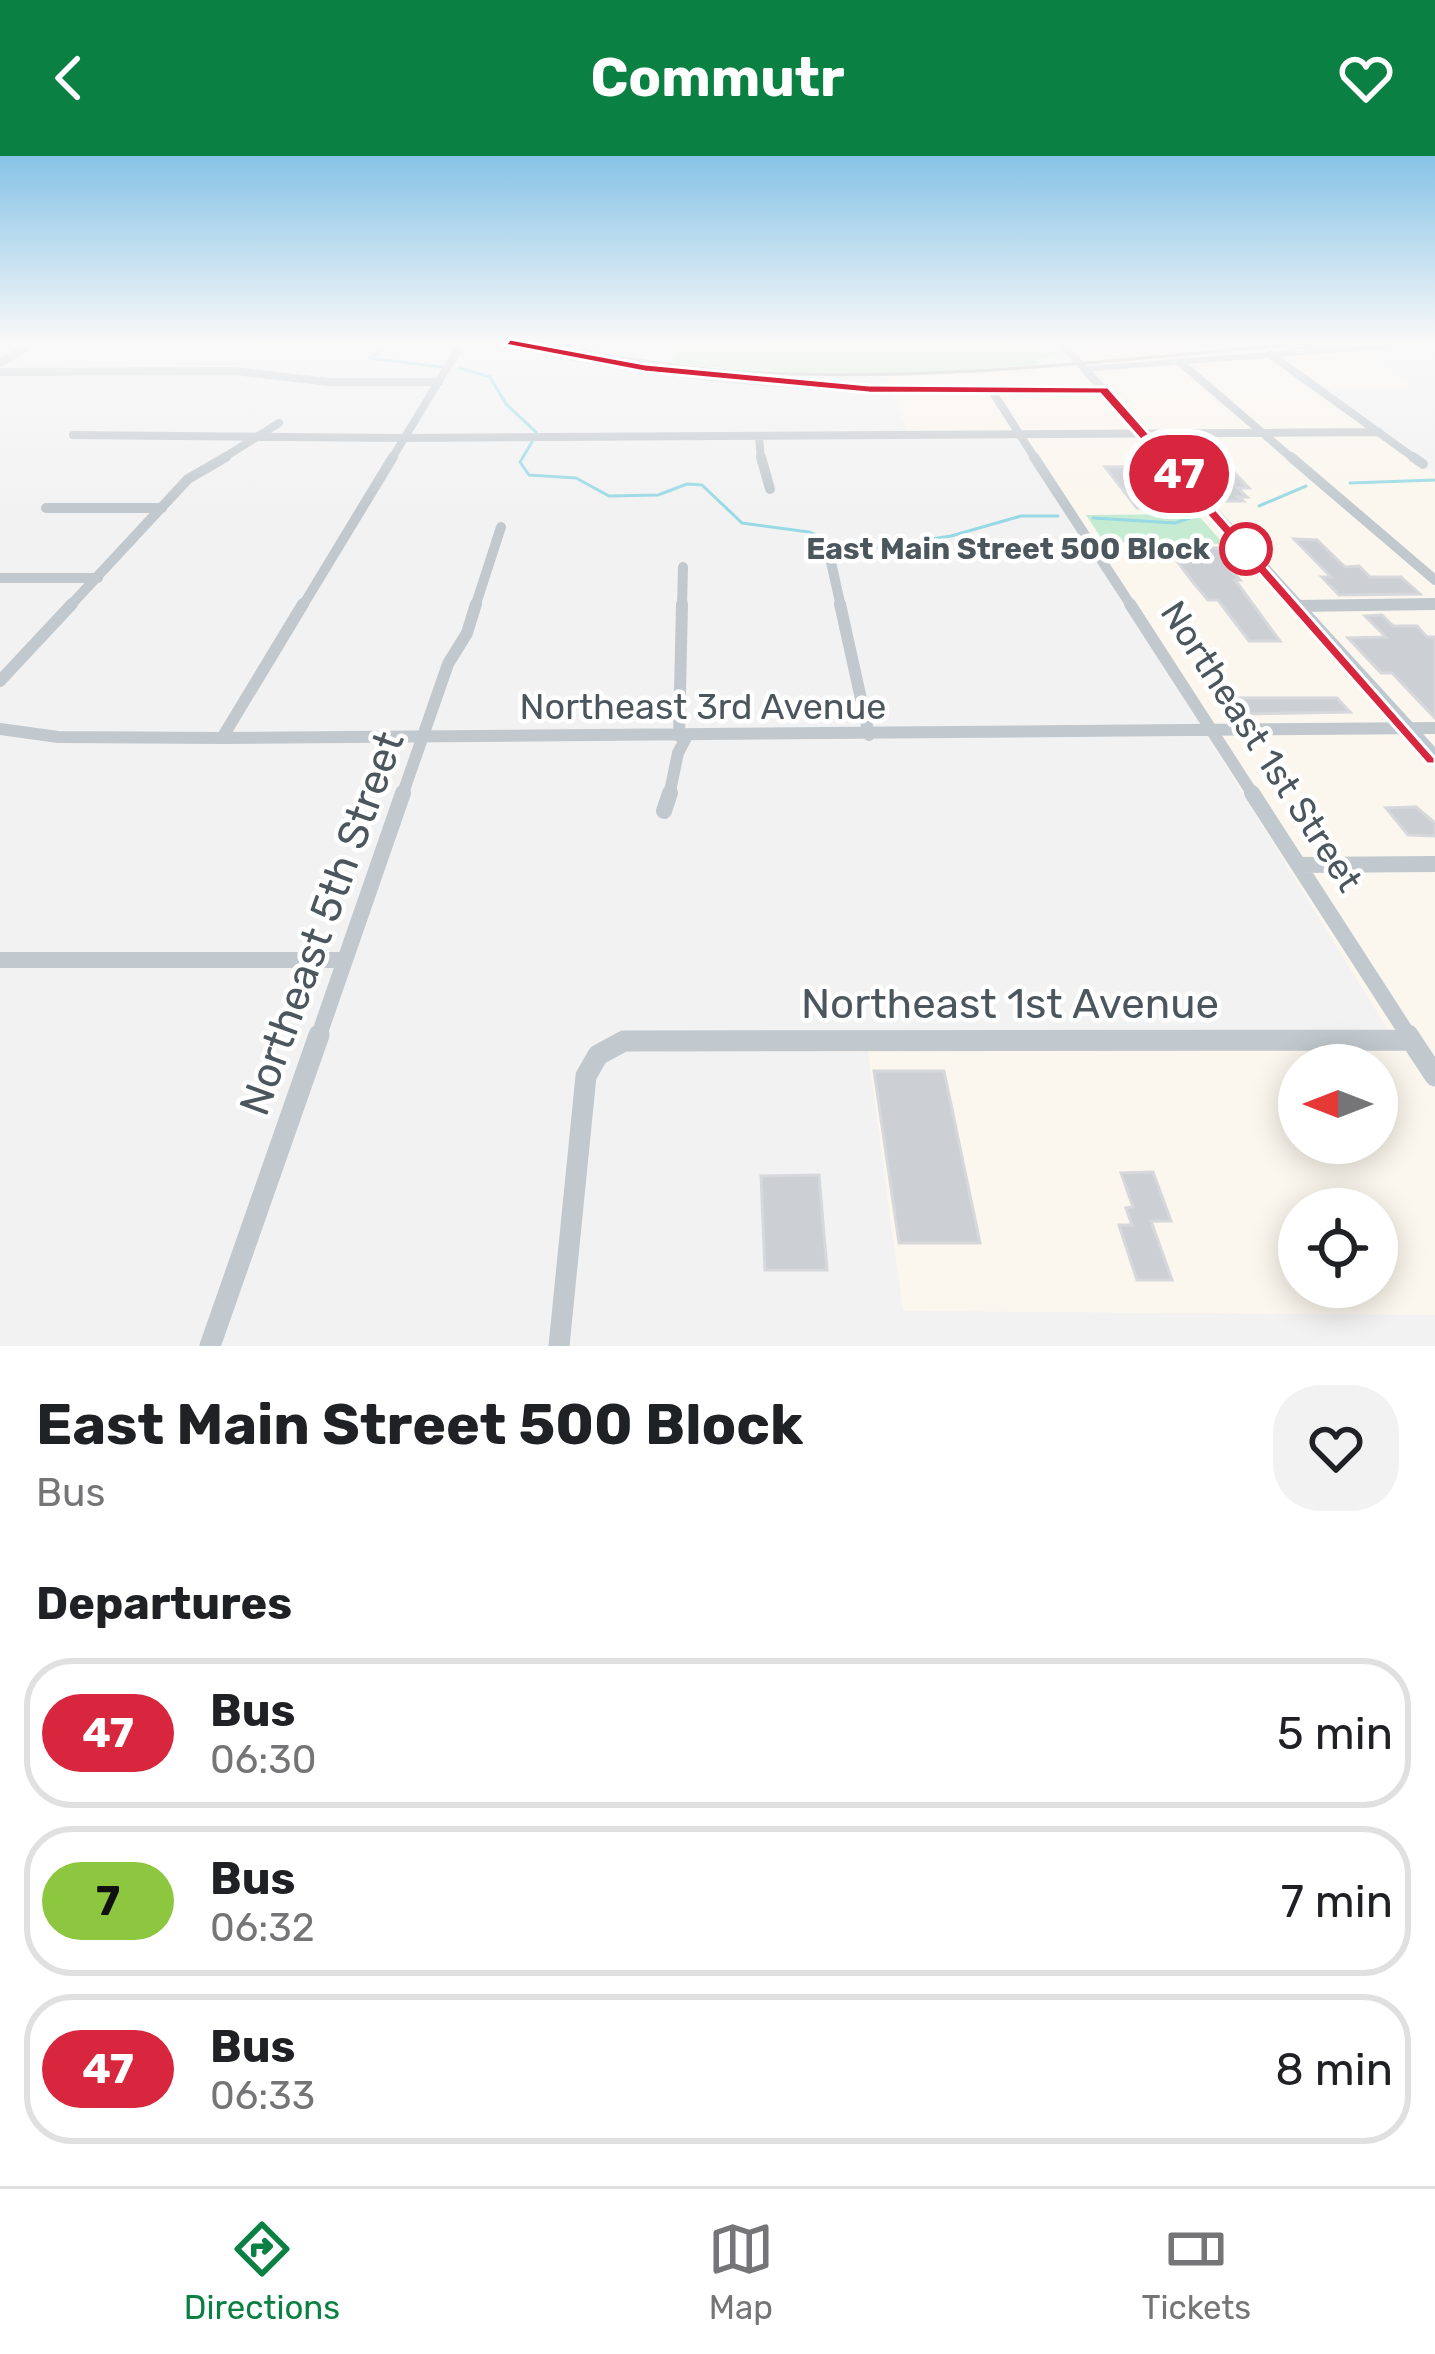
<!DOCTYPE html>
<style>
body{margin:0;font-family:Rubik,sans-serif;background:#f2f2f2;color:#202124;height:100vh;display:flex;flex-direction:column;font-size:45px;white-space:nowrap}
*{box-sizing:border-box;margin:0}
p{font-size:39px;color:#757577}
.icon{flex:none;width:66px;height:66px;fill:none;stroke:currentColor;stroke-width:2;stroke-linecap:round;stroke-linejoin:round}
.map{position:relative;height:1190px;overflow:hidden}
.drawer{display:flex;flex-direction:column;background:#fff;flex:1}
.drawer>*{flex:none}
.badge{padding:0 24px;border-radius:39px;font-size:42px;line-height:78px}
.needle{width:78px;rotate:270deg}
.controls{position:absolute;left:1278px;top:888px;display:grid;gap:24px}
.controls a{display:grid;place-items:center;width:120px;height:120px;border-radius:50%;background:#fff;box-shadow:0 6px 30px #0003;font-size:60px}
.map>.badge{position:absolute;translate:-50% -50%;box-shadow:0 0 0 6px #fff}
h2{padding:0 36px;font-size:45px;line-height:108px}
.round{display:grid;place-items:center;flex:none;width:126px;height:126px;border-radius:48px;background:#f2f2f2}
.headline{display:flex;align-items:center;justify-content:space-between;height:204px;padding:0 36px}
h1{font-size:57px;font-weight:700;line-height:90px}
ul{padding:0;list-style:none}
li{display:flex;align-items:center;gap:36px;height:150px;margin:0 24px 18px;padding:0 12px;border:6px solid #e0e0e0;border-radius:48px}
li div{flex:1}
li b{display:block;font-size:45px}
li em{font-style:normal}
li .badge{min-width:132px;font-weight:700;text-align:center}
header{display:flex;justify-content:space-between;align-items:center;height:156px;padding:0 36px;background:#0b8043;color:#fff;font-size:54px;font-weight:700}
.tab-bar{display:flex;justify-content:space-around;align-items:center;height:168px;border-top:3px solid #e0e0e0;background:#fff;font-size:33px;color:#757577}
.tab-bar a{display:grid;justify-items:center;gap:6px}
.tab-bar .active{color:#0b8043}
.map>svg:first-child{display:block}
</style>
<header><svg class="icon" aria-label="back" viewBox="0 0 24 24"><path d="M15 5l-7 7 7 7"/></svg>Commutr<svg class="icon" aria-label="heart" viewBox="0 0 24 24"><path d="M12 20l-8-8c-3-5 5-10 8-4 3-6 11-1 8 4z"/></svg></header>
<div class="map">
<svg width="1435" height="1190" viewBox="0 0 1435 1190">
<rect width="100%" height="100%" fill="#f3f2f2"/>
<!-- commercial -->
<path fill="#fbf7ee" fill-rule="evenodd" d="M 1069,187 L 1348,187 L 1417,232 L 1317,232 L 1435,319 L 1435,1159 L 903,1155 L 867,889 L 1396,887 L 1021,277 L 909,277 L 885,220 L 1086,207 ZM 1299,909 L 1377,909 L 1377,987 L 1299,987 ZM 1299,1053 L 1377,1053 L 1377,1131 L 1299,1131 Z"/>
<!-- green -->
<path fill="#c5ecd2" d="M 674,187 L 1047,187 L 1059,200 L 1034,204 L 1039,208 C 918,220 794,220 673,207 Z
M 1197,358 L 1224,388 L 1104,386 L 1086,359 Z"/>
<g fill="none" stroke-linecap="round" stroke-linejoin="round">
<!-- stream -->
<path stroke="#97d9e4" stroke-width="3" d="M 382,187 L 382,194 L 369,202 L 442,211
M 460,212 L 490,221 L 506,248 L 536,276
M 532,286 L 520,306 L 529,319 L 576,322 L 609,340 L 658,339 L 687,328 L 702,329 L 742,367 L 809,376 L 854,395 L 951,380 L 1021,360 L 1058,360
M 1350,327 L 1435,324
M 1259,350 L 1306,330
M 1093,362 L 1175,367 L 1199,359"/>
</g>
<!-- building -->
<path fill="#cccfd3" stroke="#d6d8dc" stroke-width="3" d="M 1205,285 L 1249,332 L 1238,332 L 1247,341 L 1238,341 L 1243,345 L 1219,345 L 1167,286 Z
M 1160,310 L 1180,332 L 1173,332 L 1189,352 L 1137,352 L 1105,311 Z
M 1294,383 L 1317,384 L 1345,411 L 1359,410 L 1370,421 L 1401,421 L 1420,438 L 1339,439 L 1322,421 L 1331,421 Z
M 1178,392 L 1222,392 L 1234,406 L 1229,406 L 1236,414 L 1231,414 L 1240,424 L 1235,424 L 1280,485 L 1249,485 L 1218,444 L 1208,444 L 1192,425 L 1172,398 L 1182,398 Z
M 1382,459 L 1393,470 L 1417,470 L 1427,481 L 1435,481 L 1435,562 L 1392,517 L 1381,517 L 1348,482 L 1386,481 L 1365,460 Z
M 1232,542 L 1337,542 L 1350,556 L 1243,558 Z
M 1416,651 L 1435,667 L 1435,680 L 1408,679 L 1386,652 Z
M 874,915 L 944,915 L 980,1087 L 899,1087 Z
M 1153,1016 L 1171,1065 L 1151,1065 L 1172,1124 L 1137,1124 L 1119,1069 L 1132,1069 L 1126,1052 L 1133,1051 L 1121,1017 Z
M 819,1019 L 827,1114 L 765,1114 L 761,1020 Z"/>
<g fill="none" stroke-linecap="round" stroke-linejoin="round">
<!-- street-far4 -->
<path stroke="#c1c9ce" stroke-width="8" d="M 1270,198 L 1417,304
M 1180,206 L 1294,304
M 0,207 L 33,187
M 0,216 L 234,215 L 329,226 L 439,226
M 992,235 L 1036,304
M 73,279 L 402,282 L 1379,276
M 759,280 L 761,304
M 220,304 L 279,267
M 391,304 L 462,187"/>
<!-- street-far3 -->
<path stroke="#c1c9ce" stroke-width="10" d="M 761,301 L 770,333
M 1034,301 L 1132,451
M 1291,301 L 1435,424
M 1413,301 L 1423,308
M 46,352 L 162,352
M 831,406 L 841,451
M 0,422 L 98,422
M 1297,450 L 1435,448
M 69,451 L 188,323 L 226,301
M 302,451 L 393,301
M 475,451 L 501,371
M 682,451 L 683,411"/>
<!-- street-far2 -->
<path stroke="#c1c9ce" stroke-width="12" d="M 840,448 L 869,579
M 1130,448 L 1254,640
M 1297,450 L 1434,448
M 0,525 L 72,448
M 0,573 L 58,581 L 222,582 L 1435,572
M 679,580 L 682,448
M 222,582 L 303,448
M 402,640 L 448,508 L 467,477 L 476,448
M 669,640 L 678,597 L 687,580"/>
<!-- street-far1 -->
<path stroke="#c1c9ce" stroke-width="16" d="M 1252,637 L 1410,882
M 664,655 L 670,637
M 1299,709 L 1435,708
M 0,804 L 344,804
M 318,882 L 403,637"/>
<!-- street -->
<path stroke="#c1c9ce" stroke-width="21" d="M 1408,879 L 1435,920
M 210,1190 L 319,879
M 559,1190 L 586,920 L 598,899 L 624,885 L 1411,884"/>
<!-- secondary -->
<path fill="#bfc9d1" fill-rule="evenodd" d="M 505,187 L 521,187 C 711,229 902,233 1095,231 L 1057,187 L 1066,187 L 1087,210 L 1391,187 L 1428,187 L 1424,190 L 1092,215 L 1435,591 L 1435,608 L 1429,606 L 1101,237 C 941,238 780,239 622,213 C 584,206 540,202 505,187 Z"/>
<!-- rail -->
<path stroke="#b4b7bb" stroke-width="3" d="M 539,187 C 602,199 665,210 729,215 C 922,228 1115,204 1306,187
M 1290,193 L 1352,187"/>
</g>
<!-- sky -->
<linearGradient id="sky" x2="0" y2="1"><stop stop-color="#87c3e6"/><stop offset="0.53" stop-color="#faf9f9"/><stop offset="1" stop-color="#faf9f9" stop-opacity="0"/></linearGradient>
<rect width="1435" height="353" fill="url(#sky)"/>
<!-- line -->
<path fill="#d7263d" stroke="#fff" stroke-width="3" d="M 510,183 L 645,208 L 869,229 L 1108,231 L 1435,602 L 1435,608 L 1427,608 L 1100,238 L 869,237 L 645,216 L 505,189 Z"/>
<!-- markers -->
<circle fill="#fff" stroke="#d7263d" stroke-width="6" cx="1246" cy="393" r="24"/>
<g text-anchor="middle" stroke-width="9" stroke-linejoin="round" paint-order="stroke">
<!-- far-stop labels -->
<g font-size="30" font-weight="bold" fill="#4b565d" stroke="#fff" text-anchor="end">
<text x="1210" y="403">East Main Street 500 Block</text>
</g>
<!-- street labels -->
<g font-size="36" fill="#4b565d" stroke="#fff">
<text x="703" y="563">Northeast 3rd Avenue</text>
<text transform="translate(1262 590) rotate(57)" y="13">Northeast 1st Street</text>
</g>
<!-- near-street labels -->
<g font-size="42" fill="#4b565d" stroke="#fff">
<text transform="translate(321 767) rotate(-70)" y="15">Northeast 5th Street</text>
<text x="1010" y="862">Northeast 1st Avenue</text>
</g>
</g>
</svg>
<div class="controls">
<a><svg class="needle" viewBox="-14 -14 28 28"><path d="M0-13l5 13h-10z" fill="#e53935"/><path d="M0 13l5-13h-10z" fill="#757577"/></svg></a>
<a><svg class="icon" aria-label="locate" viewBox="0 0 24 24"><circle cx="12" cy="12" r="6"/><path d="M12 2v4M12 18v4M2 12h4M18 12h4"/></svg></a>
</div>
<b class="badge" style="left:1179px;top:318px;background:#d7263d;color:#fff">47</b>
</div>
<section class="drawer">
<div class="headline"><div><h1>East Main Street 500 Block</h1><p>Bus</p></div><a class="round"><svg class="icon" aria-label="heart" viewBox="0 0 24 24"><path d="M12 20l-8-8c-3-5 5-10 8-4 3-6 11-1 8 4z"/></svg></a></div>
<h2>Departures</h2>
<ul>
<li><span class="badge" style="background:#d7263d;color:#fff">47</span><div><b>Bus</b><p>06:30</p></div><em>5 min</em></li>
<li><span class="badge" style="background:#8dc63f;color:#111">7</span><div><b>Bus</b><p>06:32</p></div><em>7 min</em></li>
<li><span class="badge" style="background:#d7263d;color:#fff">47</span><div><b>Bus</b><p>06:33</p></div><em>8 min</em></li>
</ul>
</section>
<nav class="tab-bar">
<a class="active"><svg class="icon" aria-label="directions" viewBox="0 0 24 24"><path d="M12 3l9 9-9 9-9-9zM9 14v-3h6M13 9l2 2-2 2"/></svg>Directions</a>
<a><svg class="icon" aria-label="map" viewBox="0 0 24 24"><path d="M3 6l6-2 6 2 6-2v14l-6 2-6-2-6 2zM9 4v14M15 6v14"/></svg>Map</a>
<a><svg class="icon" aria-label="tickets" viewBox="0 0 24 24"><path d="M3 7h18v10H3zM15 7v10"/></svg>Tickets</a>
</nav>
